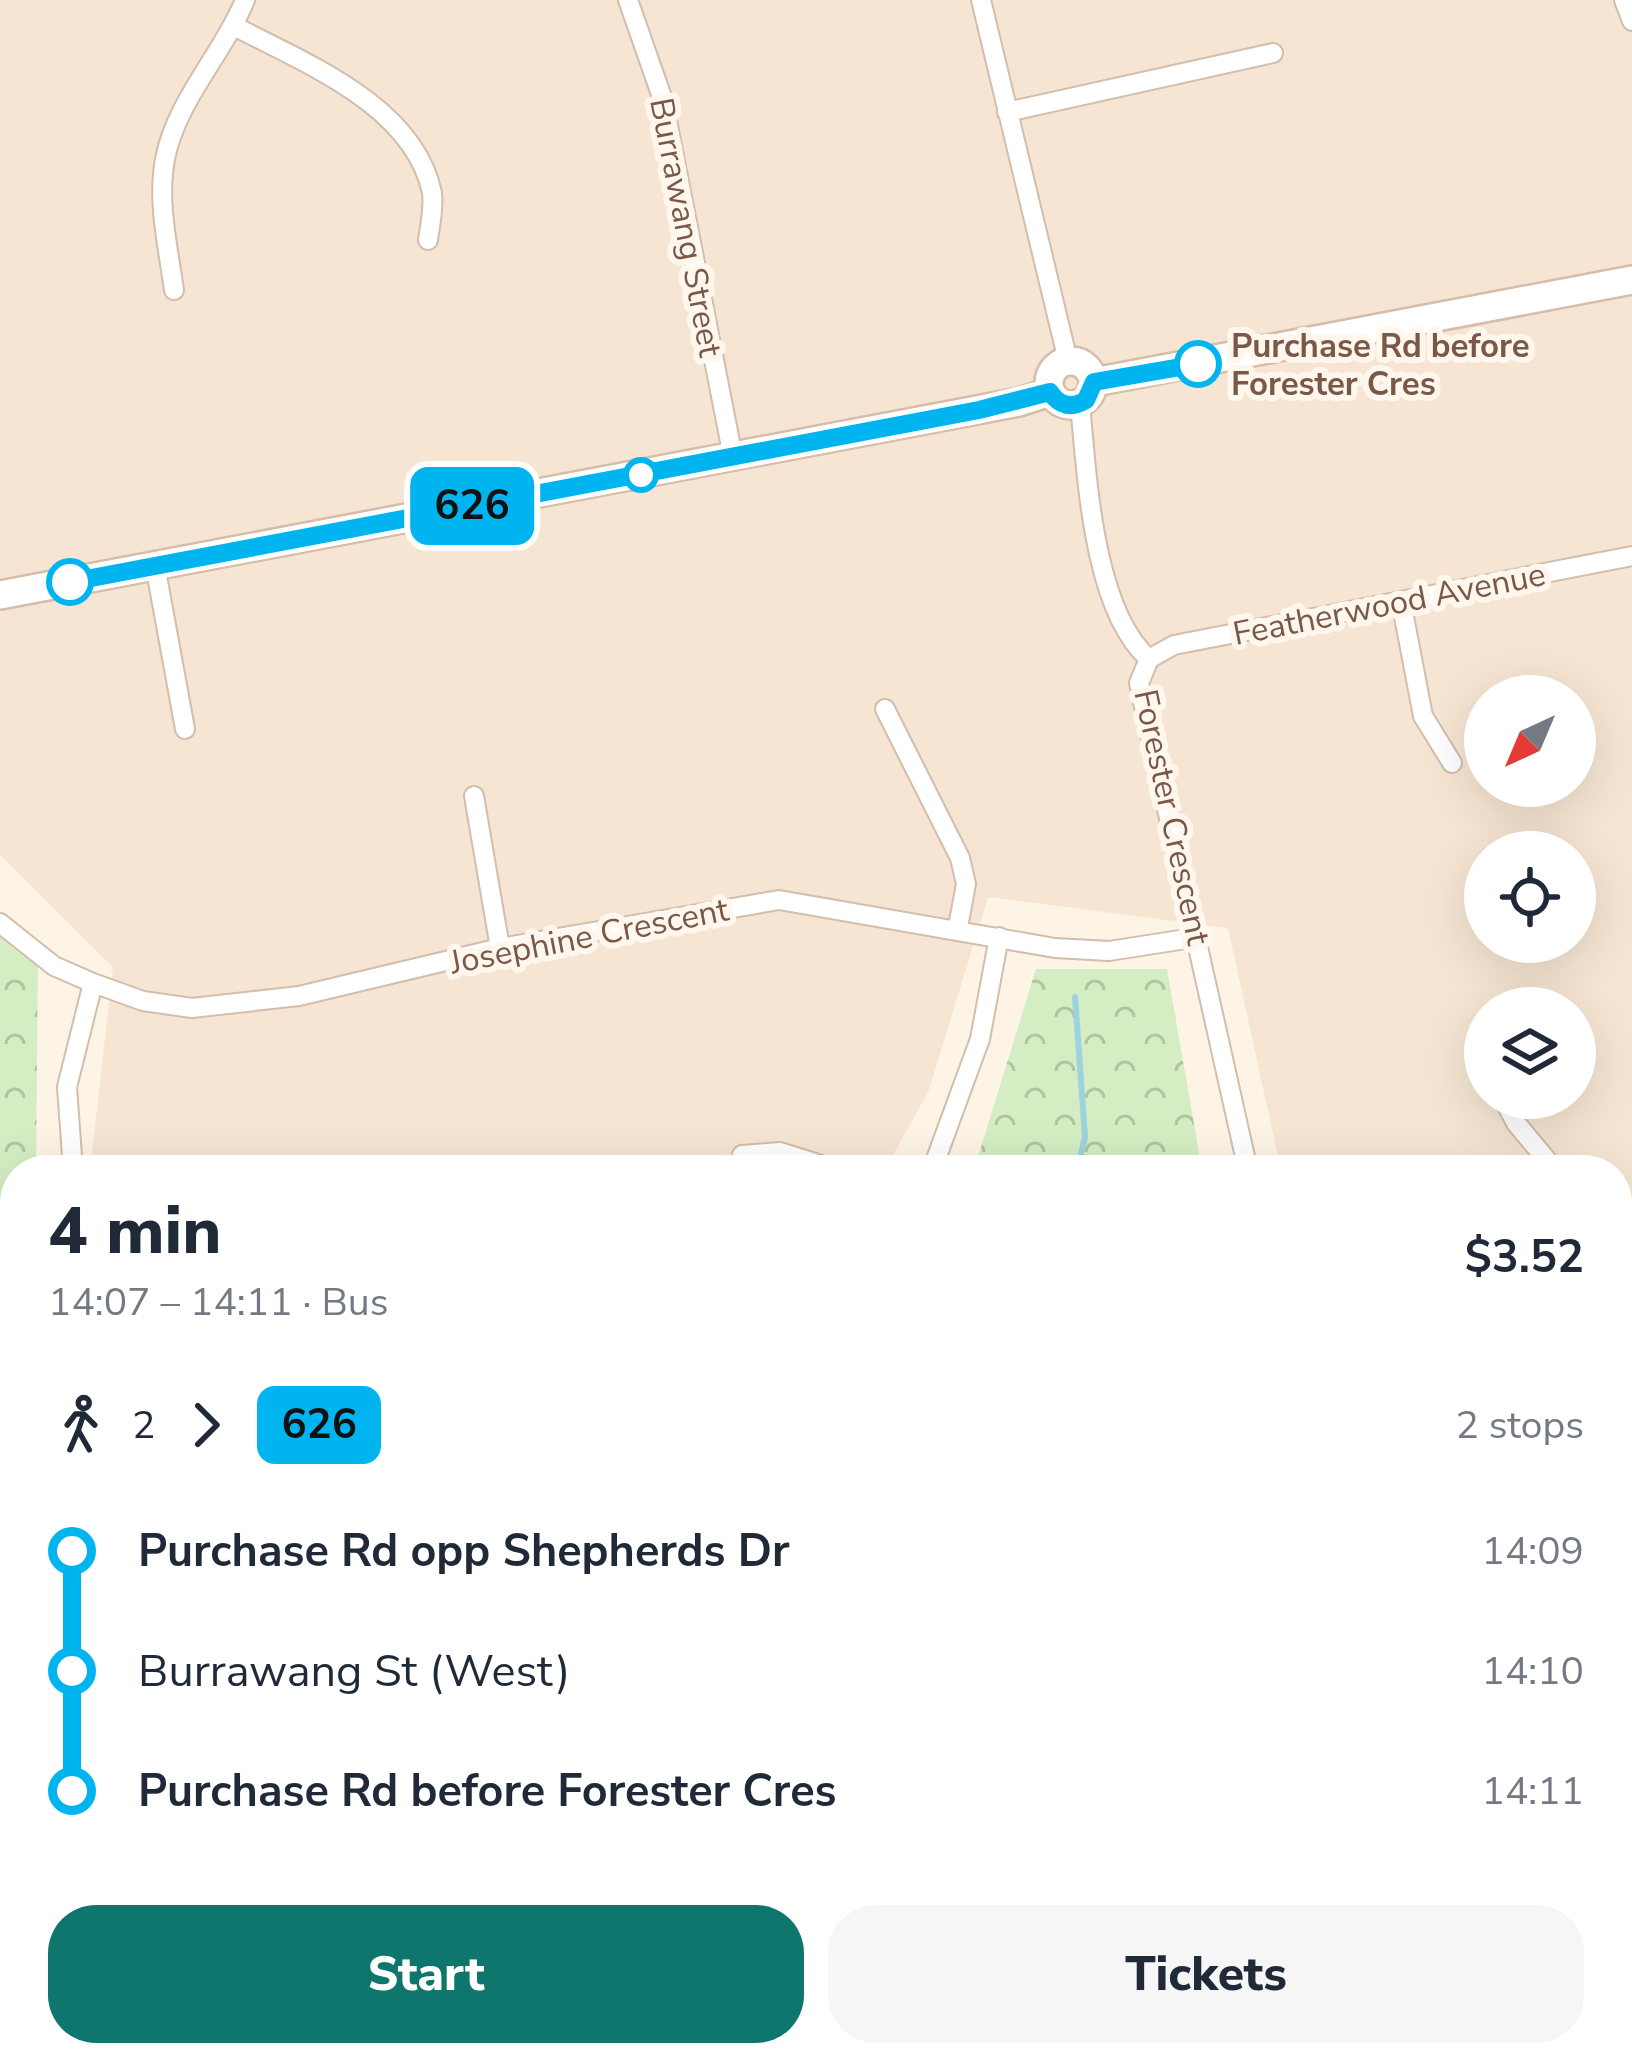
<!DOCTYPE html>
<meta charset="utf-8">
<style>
body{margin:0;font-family:"Nunito Sans",sans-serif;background:#f6f6f7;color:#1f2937;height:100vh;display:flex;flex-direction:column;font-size:45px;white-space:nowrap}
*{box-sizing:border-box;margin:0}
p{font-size:39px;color:#747a83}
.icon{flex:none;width:66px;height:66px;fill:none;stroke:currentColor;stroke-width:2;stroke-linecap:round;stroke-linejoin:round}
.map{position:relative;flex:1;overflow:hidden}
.details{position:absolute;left:0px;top:1155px;width:1632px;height:912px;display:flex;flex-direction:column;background:#fff;border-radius:48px 48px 0 0;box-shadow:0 12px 48px #0002}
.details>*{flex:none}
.badge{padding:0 24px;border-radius:18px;font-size:42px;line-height:78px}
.needle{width:78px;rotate:224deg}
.buttons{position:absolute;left:1464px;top:675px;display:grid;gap:24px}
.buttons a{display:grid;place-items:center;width:132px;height:132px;border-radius:50%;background:#fff;box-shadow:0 12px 48px #0002;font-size:60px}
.map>.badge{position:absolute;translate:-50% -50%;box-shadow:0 0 0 6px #fff}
.legs{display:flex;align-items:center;gap:18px;height:132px;padding:0 48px;font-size:39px}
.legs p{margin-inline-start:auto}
.headline{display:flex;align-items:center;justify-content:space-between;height:204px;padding:0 48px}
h1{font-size:66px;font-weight:800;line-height:90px}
.action{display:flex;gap:24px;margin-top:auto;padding:24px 48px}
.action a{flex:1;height:138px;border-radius:48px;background:#0f766e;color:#fff;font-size:48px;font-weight:800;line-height:138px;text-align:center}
.action a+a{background:#f6f6f7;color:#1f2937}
ul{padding:0 48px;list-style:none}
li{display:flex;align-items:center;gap:42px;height:120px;font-size:45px}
li i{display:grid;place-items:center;width:18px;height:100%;margin:0 15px;background:currentColor}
li i::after{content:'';width:30px;height:30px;margin:-15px;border:9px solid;border-radius:50%;background:#fff}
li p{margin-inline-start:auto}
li:first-child i{background:linear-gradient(#0000 50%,currentColor 0)}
li:last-child i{background:linear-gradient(currentColor 50%,#0000 0)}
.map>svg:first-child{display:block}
</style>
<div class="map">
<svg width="1632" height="2067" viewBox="0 0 1632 2067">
<defs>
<pattern id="forest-crowns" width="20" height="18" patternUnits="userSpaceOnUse" patternTransform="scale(3)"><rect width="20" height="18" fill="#d4edc2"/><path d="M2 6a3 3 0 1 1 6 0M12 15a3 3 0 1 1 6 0" fill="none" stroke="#b1c3a0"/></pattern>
</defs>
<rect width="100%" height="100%" fill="#fef4e5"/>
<!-- residential -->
<path fill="#f6e5d2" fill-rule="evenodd" d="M 0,0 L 1632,0 L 1632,1344 L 1617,1358 L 1617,1170 L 1281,1170 L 1228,928 L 988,897 L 929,1090 L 885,1170 L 98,1170 L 92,1153 L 113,967 L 0,855 ZM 1485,696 L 1575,696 L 1575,786 L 1485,786 ZM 1485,852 L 1575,852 L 1575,942 L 1485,942 ZM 1485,1008 L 1575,1008 L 1575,1098 L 1485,1098 Z"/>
<!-- forest -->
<path fill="url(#forest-crowns)" d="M 0,915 L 38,954 L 36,1170 L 15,1170 L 15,2052 L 1617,2052 L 1617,1474 L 1632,1464 L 1632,2067 L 0,2067 Z
M 1036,969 L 1167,969 L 1202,1170 L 974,1170 Z"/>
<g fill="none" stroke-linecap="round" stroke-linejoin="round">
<!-- stream -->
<path stroke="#9dd3dc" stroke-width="6" d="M 1075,997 L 1085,1137 L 1077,1170
M 0,1621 L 15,1638
M 1617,1800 L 1632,1787
M 1195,2052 L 1205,2067
M 320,2067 L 326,2052"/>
<defs>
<path id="street" d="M 628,0 L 663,100 L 733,457
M 981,0 L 1068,361
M 1624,0 L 1632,21
M 234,26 C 304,63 414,105 432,193 C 434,207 430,226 428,240
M 1007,112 L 1273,53
M 174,290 C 168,246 157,203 165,159 C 176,101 223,54 245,0
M 1080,404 C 1087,476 1093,610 1149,659
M 155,565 L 185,729
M 1401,601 L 1423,716 L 1452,763
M 1149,659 L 1139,683 L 1143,702 L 1248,1170
M 1149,659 L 1174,645 L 1632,556
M 885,709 L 960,858 L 966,884 L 958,927
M 474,796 L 500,948
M 0,923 L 54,966 L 93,983 L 143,1001 L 192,1008 L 299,996 L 500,948 L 779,900 L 1055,948 L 1109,951 L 1199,937
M 1482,1037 L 1485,1047
M 1503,1098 L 1516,1123 L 1555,1170
M 742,1155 L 780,1152 L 837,1170
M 73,1170 L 67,1087 L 93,983
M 932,1170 L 980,1039 L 999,937
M 1617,1228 L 1632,1247
M 1617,1387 L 1632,1374"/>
<path id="secondary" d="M1049 383a22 22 0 1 1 44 0a22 22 0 1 1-44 0Z
M 1094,382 L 1632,280
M 0,595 L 1019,402 L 1050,392"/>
</defs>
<!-- street casing -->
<use href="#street" stroke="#d3bdac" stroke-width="22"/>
<!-- secondary casing -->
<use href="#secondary" stroke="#d6bcaa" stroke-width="32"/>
<!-- street -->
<use href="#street" stroke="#fff" stroke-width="18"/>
<!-- secondary -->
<use href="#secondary" stroke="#fff" stroke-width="27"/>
</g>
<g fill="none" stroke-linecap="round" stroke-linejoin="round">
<defs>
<path id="line-1" d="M 70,582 L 979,410 L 1050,392 C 1059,406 1072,409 1086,400 L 1094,382 L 1198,364"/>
</defs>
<!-- line-1 casing -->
<use href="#line-1" stroke="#fff" stroke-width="27"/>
<!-- line-1 -->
<use href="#line-1" stroke="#00b5ef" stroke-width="18"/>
</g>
<!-- markers -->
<g fill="#fff" stroke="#00b5ef" stroke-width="6">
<circle cx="1198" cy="364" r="21"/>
<circle cx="641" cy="475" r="15"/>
<circle cx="70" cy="582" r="21"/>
</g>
<g text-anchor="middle" stroke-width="12" stroke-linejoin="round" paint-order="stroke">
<!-- street labels -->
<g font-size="33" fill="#795848" stroke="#fff7ed">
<text transform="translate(687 227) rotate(79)" y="12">Burrawang Street</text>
<text transform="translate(1389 603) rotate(-11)" y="12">Featherwood Avenue</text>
<text transform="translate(1173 817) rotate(78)" y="12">Forester Crescent</text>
<text transform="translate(589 935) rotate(-11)" y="12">Josephine Crescent</text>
</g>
<!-- stop labels -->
<g font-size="33" font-weight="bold" fill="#795848" stroke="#fff7ed" text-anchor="start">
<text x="1231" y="357">Purchase Rd before<tspan x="1231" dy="38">Forester Cres</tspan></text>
</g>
</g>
</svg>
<div class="buttons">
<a><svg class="needle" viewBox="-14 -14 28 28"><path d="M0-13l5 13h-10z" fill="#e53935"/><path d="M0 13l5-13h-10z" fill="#747a83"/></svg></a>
<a><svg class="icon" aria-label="locate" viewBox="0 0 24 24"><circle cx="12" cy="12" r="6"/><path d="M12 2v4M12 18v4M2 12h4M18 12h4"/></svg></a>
<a><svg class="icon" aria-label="layers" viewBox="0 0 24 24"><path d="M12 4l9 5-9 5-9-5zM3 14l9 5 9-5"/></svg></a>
</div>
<b class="badge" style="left:472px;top:506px;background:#00b5ef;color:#111">626</b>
<section class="details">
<div class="headline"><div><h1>4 min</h1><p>14:07 – 14:11 · Bus</p></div><b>$3.52</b></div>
<div class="legs"><svg class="icon" aria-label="walk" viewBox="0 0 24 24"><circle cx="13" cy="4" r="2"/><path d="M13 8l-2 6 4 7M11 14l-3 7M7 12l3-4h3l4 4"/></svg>2<svg class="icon" aria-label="forward" viewBox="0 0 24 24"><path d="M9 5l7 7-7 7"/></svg><b class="badge" style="background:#00b5ef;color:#111">626</b><p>2 stops</p></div>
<ul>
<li><i style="color:#00b5ef"></i><b>Purchase Rd opp Shepherds Dr</b><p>14:09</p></li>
<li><i style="color:#00b5ef"></i><span>Burrawang St (West)</span><p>14:10</p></li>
<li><i style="color:#00b5ef"></i><b>Purchase Rd before Forester Cres</b><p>14:11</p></li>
</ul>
<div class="action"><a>Start</a><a>Tickets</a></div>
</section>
</div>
